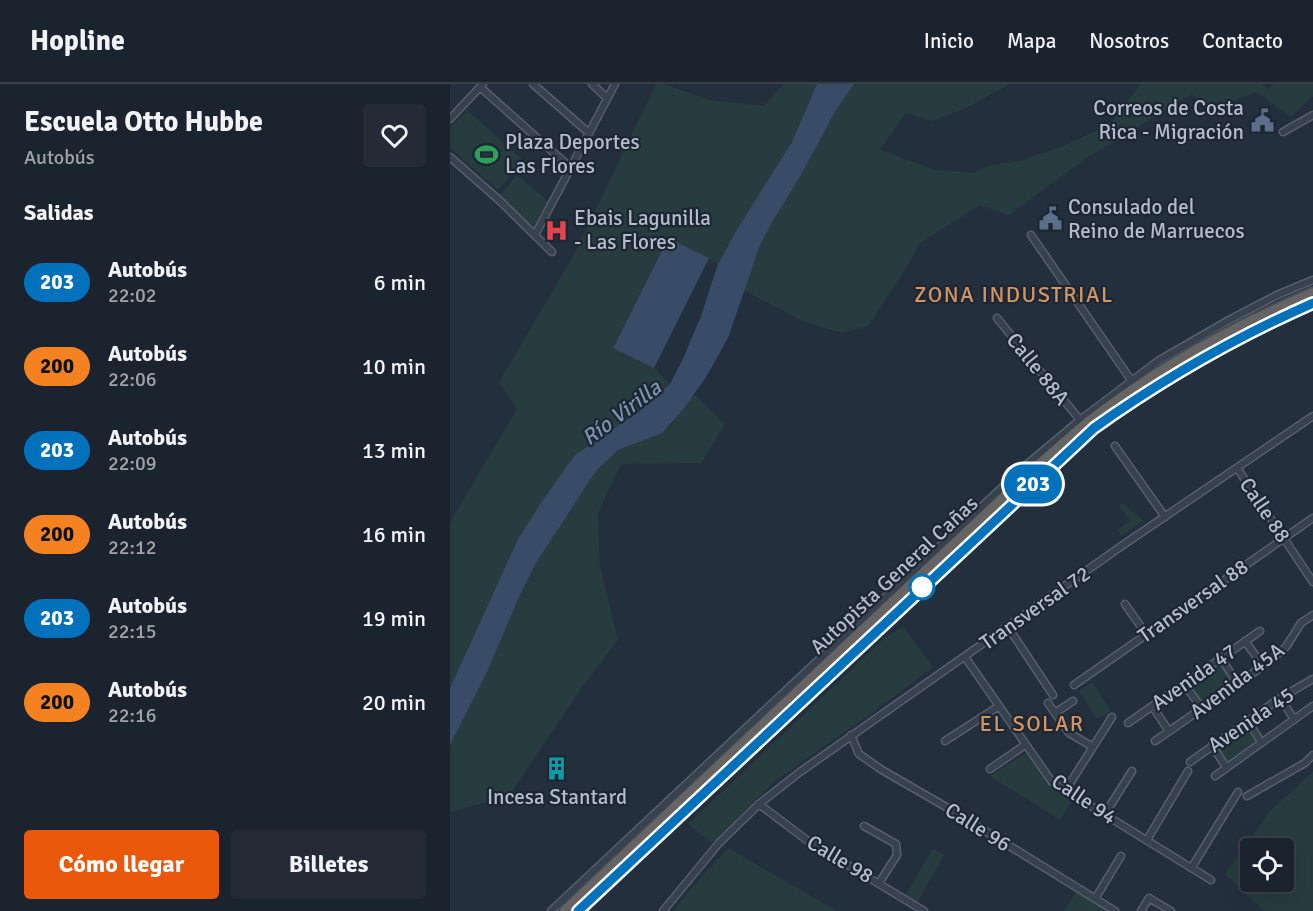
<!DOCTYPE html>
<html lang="es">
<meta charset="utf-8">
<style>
body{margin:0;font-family:Signika,sans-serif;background:#242b36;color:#f1f3f6;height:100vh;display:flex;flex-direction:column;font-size:22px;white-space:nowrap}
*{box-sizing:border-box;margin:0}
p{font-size:20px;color:#a0a4aa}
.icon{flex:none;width:33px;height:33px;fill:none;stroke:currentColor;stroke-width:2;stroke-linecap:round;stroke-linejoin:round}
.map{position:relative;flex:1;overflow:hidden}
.panel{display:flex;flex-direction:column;background:#1b232e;width:450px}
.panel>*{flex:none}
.badge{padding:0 12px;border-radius:20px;font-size:21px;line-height:39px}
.tools{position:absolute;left:790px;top:754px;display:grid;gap:12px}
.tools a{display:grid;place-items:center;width:54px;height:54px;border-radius:6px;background:#1b232e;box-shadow:0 6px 24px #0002,0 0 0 2px #39404a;font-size:30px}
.map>.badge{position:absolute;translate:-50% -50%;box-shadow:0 0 0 3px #fff}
h2{padding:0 24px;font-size:22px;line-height:54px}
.round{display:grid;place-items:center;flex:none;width:63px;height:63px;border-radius:6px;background:#242b36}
.head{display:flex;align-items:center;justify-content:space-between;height:102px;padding:0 24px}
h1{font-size:28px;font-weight:800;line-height:45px}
.cta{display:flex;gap:12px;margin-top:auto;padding:12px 24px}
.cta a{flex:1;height:69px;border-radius:6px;background:#ea580c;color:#fff;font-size:24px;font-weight:800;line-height:69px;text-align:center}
.cta a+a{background:#242b36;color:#f1f3f6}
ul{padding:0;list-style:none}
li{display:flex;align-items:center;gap:18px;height:84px;padding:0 24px}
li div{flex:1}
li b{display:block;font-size:22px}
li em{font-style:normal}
li .badge{min-width:66px;font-weight:700;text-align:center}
header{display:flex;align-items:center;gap:36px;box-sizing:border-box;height:84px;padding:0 30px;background:#1b232e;border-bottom:2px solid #39404a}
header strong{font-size:28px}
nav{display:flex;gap:33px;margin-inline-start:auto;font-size:21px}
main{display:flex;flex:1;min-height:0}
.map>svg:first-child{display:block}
</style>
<header>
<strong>Hopline</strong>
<nav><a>Inicio</a><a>Mapa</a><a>Nosotros</a><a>Contacto</a></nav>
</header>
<main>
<section class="panel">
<div class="head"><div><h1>Escuela Otto Hubbe</h1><p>Autobús</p></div><a class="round"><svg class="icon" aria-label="heart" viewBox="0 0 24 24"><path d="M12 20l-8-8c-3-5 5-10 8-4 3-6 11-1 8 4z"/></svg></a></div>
<h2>Salidas</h2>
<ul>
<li><span class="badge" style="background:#0072bc;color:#fff">203</span><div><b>Autobús</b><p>22:02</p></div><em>6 min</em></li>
<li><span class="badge" style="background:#f58220;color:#111">200</span><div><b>Autobús</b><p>22:06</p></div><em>10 min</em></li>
<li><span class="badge" style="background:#0072bc;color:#fff">203</span><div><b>Autobús</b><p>22:09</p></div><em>13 min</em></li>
<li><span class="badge" style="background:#f58220;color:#111">200</span><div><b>Autobús</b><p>22:12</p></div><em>16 min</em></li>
<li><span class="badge" style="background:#0072bc;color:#fff">203</span><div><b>Autobús</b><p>22:15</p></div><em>19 min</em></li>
<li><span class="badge" style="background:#f58220;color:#111">200</span><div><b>Autobús</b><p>22:16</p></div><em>20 min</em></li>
</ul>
<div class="cta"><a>Cómo llegar</a><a>Billetes</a></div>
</section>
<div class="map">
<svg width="863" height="827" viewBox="0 0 863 827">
<rect width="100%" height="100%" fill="#242f3e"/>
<!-- green -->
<path fill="#263c3f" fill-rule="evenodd" d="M 206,0 L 214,0 L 260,16 L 314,22 L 334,0 L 367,0 L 342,58 L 286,147 L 268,180 L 217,154 L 163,263 L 204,284 L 220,300 L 191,326 L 125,371 L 92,417 L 68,455 L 0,604 L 0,438 L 67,325 L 49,298 L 125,169 Z
M 404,0 L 560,0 L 512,26 L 481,37 L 456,29 L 430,66 L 486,86 L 524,89 L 540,81 L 570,77 L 611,63 L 660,40 L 691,0 L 812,0 L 817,5 L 824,0 L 863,0 L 863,12 L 841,33 L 806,8 L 758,26 L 742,10 L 635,75 L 559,131 L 530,121 L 470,159 L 455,186 L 418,242 L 392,249 L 355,238 L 293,206 L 310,161 L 321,140 L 351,91 L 386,26 Z
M 17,26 L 74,77 L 48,106 L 0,64 L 0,44 Z
M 67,91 L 100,119 L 86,144 L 83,143 L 49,112 Z
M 244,310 L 275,340 L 251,379 L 171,380 L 148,429 L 150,483 L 168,556 L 130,606 L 59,712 L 0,728 L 0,661 L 37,588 L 69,513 L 86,479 L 146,387 L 168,366 L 212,349 L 222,340 Z
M 672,419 L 694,437 L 671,452 L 667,446 L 680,437 L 669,421 Z
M 453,543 L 483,583 L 425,627 L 326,696 L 262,759 L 238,740 L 436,553 Z
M 771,580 L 784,598 L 751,621 L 739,603 Z
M 642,598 L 661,627 L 647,635 L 629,607 Z
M 797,642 L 808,658 L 776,680 L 766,663 Z
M 576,669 L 600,703 L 622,717 L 610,736 L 540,692 Z
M 863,688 L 863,827 L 814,827 L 775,790 L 820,727 ZM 801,765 L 834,765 L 834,798 L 801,798 Z
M 278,764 L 387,827 L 224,827 L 237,809 Z
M 483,764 L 494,771 L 467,819 L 455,812 Z
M 626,808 L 627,808 L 658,827 L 614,827 Z"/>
<!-- water -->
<path fill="#394c67" d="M 367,0 L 404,0 L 386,26 L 351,91 L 321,140 L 310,161 L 278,254 L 256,293 L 232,327 L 212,349 L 168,366 L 146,387 L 86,479 L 69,513 L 37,588 L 0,661 L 0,604 L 68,455 L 92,417 L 125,371 L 191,326 L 220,300 L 233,275 L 251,232 L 268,180 L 286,147 L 342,58 Z
M 218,154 L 259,174 L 204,284 L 163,264 Z"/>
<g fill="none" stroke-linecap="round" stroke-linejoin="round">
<defs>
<path id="minor" d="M 83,0 L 139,49
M 142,0 L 157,14
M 30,3 L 121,84
M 0,35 L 33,0
M 833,48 L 863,31
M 0,73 L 49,116 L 102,168
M 85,151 L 165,0
M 581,151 L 681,296
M 547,234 L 630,336
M 665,362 L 715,433
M 787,384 L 863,498
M 675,520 L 696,550
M 558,543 L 603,611
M 795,557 L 813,582
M 515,573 L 602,698 L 761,796
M 771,574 L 787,599
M 734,600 L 751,623
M 624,601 L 863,434
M 830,614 L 844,635
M 598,619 L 619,649 L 643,663
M 702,622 L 719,647
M 605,629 L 623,617
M 798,637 L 811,658
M 678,639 L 810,547
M 401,651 L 409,670 L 432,686 L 503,727 L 665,827
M 495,657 L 549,622
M 705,657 L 813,582 L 836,563 L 851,539 L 863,531
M 762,661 L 776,683
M 740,678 L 830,614 L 863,595
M 540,685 L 575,661
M 765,692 L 863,622
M 615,707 L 662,633
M 797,712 L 855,679 L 863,671
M 309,720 L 358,757 L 474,827
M 655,730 L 682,687
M 414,742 L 446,760 L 447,771 L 429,799
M 697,756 L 738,687
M 742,783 L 788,708
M 645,815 L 671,772
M 101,827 L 576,381 L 630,336 L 708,277 L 779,236 L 827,211 L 863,196
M 213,827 L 269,759 L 309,720 L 350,688 L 673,461 L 863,332
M 691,827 L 699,814 L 721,827"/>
<path id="trunk" d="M 115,827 L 581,388 C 601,371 620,353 640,337 C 708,284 785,242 863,209
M 128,827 L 644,344 C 713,294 786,253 863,219"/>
</defs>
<!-- minor casing -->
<use href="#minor" stroke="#565f6c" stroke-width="9"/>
<!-- trunk casing -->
<use href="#trunk" stroke="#434c59" stroke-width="14"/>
<!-- minor -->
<use href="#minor" stroke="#38414e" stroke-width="6"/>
<!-- trunk -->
<use href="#trunk" stroke="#656462" stroke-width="10"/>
</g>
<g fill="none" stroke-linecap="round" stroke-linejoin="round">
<defs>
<path id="line" d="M 128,827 L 644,344 C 713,295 786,253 863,219"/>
</defs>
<!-- line casing -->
<use href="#line" stroke="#fff" stroke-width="14"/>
<!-- line -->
<use href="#line" stroke="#0072bc" stroke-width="9"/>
</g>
<!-- icons -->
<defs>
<symbol id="civic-bare" viewBox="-9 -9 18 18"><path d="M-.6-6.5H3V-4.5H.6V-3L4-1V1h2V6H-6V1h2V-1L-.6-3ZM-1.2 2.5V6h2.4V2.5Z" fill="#5c6f8a" stroke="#1d2633" stroke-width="2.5" paint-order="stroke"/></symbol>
<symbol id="stadium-bare" viewBox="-9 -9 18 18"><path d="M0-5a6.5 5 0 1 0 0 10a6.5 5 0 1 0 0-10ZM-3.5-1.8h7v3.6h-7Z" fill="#2e9e5b" stroke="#1d2633" stroke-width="2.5" paint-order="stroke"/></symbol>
<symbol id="hospital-bare" viewBox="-9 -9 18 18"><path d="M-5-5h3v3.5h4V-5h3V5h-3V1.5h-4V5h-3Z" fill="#e0444e" stroke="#1d2633" stroke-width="2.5" paint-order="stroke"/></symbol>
<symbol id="building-bare" viewBox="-9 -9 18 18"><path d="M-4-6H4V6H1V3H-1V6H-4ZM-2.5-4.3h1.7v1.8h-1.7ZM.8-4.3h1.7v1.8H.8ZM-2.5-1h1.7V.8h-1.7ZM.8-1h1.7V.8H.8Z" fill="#0f9aa8" stroke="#1d2633" stroke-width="2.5" paint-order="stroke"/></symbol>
</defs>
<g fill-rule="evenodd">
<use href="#civic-bare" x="796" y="20" width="33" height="33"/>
<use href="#stadium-bare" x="20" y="54" width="33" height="33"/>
<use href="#civic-bare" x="584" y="118" width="33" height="33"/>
<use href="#hospital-bare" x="90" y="130" width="33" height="33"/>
<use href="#building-bare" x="90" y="668" width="33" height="33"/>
</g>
<!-- markers -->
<circle fill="#fff" stroke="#0072bc" stroke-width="3" cx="472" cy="503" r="12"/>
<g text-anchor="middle" stroke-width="4.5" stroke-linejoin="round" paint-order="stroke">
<!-- poi labels -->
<g font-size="21" fill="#b4bcc9" stroke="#1d2633" text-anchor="start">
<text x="794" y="31" text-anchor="end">Correos de Costa<tspan x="794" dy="24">Rica - Migración</tspan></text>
<text x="55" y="65">Plaza Deportes<tspan x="55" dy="24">Las Flores</tspan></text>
<text x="618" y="130">Consulado del<tspan x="618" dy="24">Reino de Marruecos</tspan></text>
<text x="124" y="141">Ebais Lagunilla<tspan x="124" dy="24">- Las Flores</tspan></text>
<text x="107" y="720" text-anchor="middle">Incesa Stantard</text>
</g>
<!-- street labels -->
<g font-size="21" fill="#b4bcc9" stroke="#1d2633">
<text transform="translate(588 285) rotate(51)" y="7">Calle 88A</text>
<text transform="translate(815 426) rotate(56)" y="7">Calle 88</text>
<text transform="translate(444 491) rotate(-43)" y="7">Autopista General Cañas</text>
<text transform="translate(743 517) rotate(-35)" y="7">Transversal 88</text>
<text transform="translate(585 524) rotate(-35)" y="7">Transversal 72</text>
<text transform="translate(744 593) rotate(-35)" y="7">Avenida 47</text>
<text transform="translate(787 597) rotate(-37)" y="7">Avenida 45A</text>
<text transform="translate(801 636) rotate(-34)" y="7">Avenida 45</text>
<text transform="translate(634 715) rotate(34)" y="7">Calle 94</text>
<text transform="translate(528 743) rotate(32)" y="7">Calle 96</text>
<text transform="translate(390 775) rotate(31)" y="7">Calle 98</text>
</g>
<!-- neighbourhood labels -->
<g font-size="22" letter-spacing="1.5" fill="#d59563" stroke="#1d2633">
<text x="564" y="218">ZONA INDUSTRIAL</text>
<text x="582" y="647">EL SOLAR</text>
</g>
<!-- water labels -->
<g font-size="22" font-style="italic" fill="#7c92b1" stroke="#1d2633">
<text transform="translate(171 328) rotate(-37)" y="8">Río Virilla</text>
</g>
</g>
</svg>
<div class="tools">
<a><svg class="icon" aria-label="locate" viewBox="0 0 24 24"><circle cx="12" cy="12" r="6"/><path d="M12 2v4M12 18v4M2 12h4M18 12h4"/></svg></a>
</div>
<b class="badge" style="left:583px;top:400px;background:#0072bc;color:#fff">203</b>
</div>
</main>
